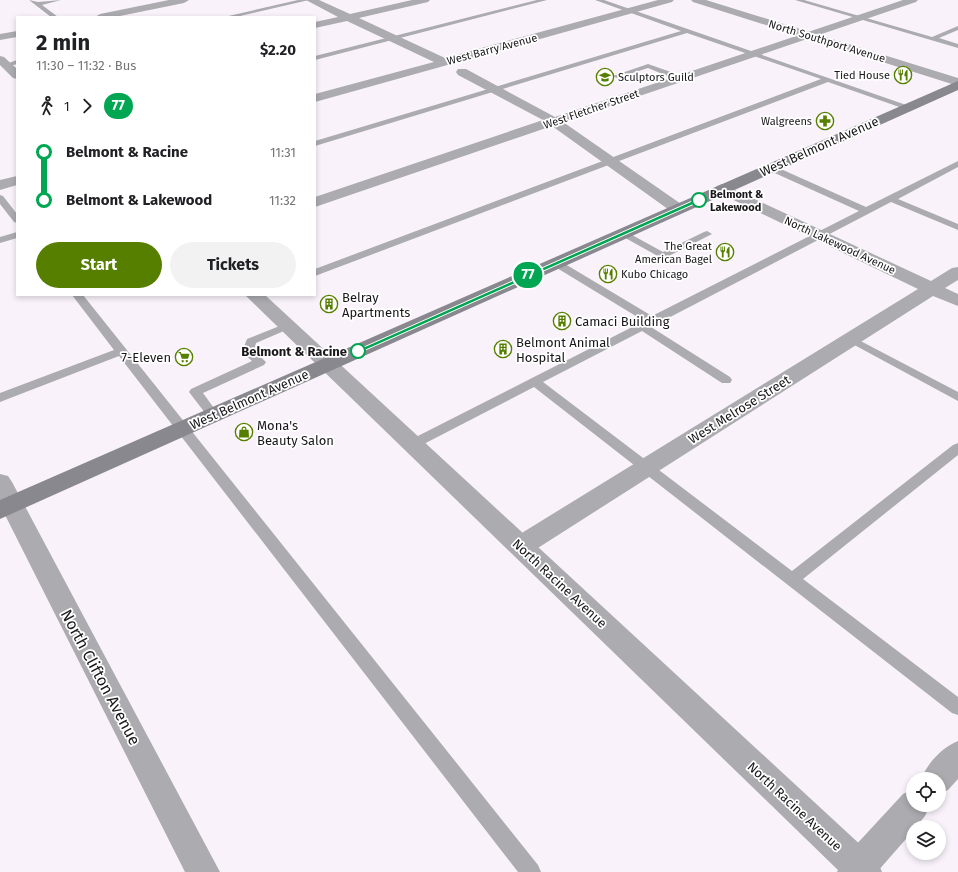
<!DOCTYPE html>
<meta charset="utf-8">
<style>
body{margin:0;font-family:"Fira Sans",sans-serif;background:#f2f2f2;color:#202124;height:100vh;display:flex;flex-direction:column;font-size:15px;white-space:nowrap}
*{box-sizing:border-box;margin:0}
p{font-size:13px;color:#757577}
.icon{flex:none;width:22px;height:22px;fill:none;stroke:currentColor;stroke-width:2;stroke-linecap:round;stroke-linejoin:round}
.map{position:relative;flex:1;overflow:hidden}
.side{position:absolute;left:16px;top:16px;width:300px;height:280px;display:flex;flex-direction:column;background:#fff;border-radius:0px;box-shadow:0 2px 6px #0003}
.side>*{flex:none}
.badge{padding:0 8px;border-radius:13px;font-size:14px;line-height:26px}
.controls{position:absolute;left:906px;top:772px;display:grid;gap:8px}
.controls a{display:grid;place-items:center;width:40px;height:40px;border-radius:50%;background:#fff;box-shadow:0 2px 6px #0003;font-size:20px}
.map>.badge{position:absolute;translate:-50% -50%;box-shadow:0 0 0 2px #fff}
.legs{display:flex;align-items:center;gap:6px;height:44px;padding:0 20px;font-size:13px}
.legs p{margin-inline-start:auto}
.summary{display:flex;align-items:center;justify-content:space-between;height:68px;padding:0 20px}
h1{font-size:22px;font-weight:700;line-height:30px}
.cta{display:flex;gap:8px;margin-top:auto;padding:8px 20px}
.cta a{flex:1;height:46px;border-radius:24px;background:#567f00;color:#fff;font-size:16px;font-weight:700;line-height:46px;text-align:center}
.cta a+a{background:#f2f2f2;color:#202124}
ul{padding:0 20px;list-style:none}
li{display:flex;align-items:center;gap:14px;height:48px;font-size:15px}
li i{display:grid;place-items:center;width:6px;height:100%;margin:0 5px;background:currentColor}
li i::after{content:'';width:10px;height:10px;margin:-5px;border:3px solid;border-radius:50%;background:#fff}
li p{margin-inline-start:auto}
li:first-child i{background:linear-gradient(#0000 50%,currentColor 0)}
li:last-child i{background:linear-gradient(currentColor 50%,#0000 0)}
.map>svg:first-child{display:block}
</style>
<div class="map">
<svg width="958" height="872" viewBox="0 0 958 872">
<rect width="100%" height="100%" fill="#f9f2fb"/>
<g fill="none" stroke-linecap="round" stroke-linejoin="round">
<!-- service -->
<path fill="#ababb0" fill-rule="evenodd" d="M 29,0 L 38,2 L 61,0 L 42,5 L 58,17 L 51,17 Z
M 298,0 L 309,0 L 236,17 L 224,17 Z
M 537,0 L 547,0 L 315,60 L 315,56 Z
M 595,0 L 604,0 L 912,107 L 905,109 L 828,82 L 315,276 L 315,269 L 821,79 L 687,33 L 315,146 L 315,141 L 681,31 Z
M 795,0 L 804,0 L 932,37 L 958,26 L 958,30 L 939,38 L 958,44 L 958,48 Z
M 17,60 L 17,64 L 6,67 L 3,65 Z
M 648,64 L 685,77 L 686,79 L 679,81 L 648,68 L 617,78 L 613,76 Z
M 958,161 L 958,167 L 898,199 L 958,224 L 958,230 L 891,202 L 651,327 L 730,377 L 732,380 L 730,383 L 722,383 L 642,331 L 543,382 L 792,571 L 953,445 L 958,443 L 958,455 L 803,579 L 958,697 L 958,715 L 952,713 L 534,387 L 418,447 L 408,447 L 406,444 L 408,441 L 644,321 L 552,265 L 551,263 L 552,261 L 560,261 L 652,316 L 859,211 L 768,170 L 768,166 L 774,166 L 866,207 Z
M 0,195 L 3,196 L 17,214 L 17,223 L 14,222 L 0,204 Z
M 623,230 L 663,252 L 704,232 L 707,231 L 712,234 L 663,259 L 620,235 L 618,233 L 620,231 Z
M 17,232 L 17,238 L 0,243 L 0,237 Z
M 72,295 L 83,295 L 538,865 L 541,872 L 518,872 L 119,356 L 0,402 L 0,393 L 114,350 Z
M 287,323 L 293,326 L 291,328 L 256,343 L 254,351 L 266,362 L 264,365 L 203,393 L 219,415 L 217,418 L 209,418 L 189,392 L 191,389 L 252,361 L 242,352 L 247,339 Z
M 851,336 L 958,392 L 958,401 L 847,341 L 845,339 Z"/>
<!-- minor -->
<path fill="#ababb0" fill-rule="evenodd" d="M 169,0 L 189,0 L 184,3 L 115,17 L 95,17 L 100,14 Z
M 306,0 L 319,0 L 350,14 L 412,0 L 430,0 L 428,2 L 359,18 L 445,58 L 658,0 L 674,0 L 672,2 L 315,102 L 315,94 L 434,62 L 347,21 L 315,28 L 315,22 L 338,17 Z
M 903,0 L 918,0 L 916,2 L 563,122 L 684,206 L 686,209 L 684,212 L 672,212 L 552,126 L 315,207 L 315,197 L 543,120 L 458,75 L 456,72 L 458,69 L 466,69 L 555,117 Z
M 17,31 L 17,37 L 0,40 L 0,34 Z
M 17,176 L 17,185 L 0,190 L 0,180 Z
M 722,184 L 931,281 L 952,268 L 958,267 L 958,280 L 945,288 L 958,294 L 958,306 L 933,296 L 530,553 L 521,556 L 512,553 L 508,546 L 512,539 L 918,289 L 717,192 L 714,189 L 717,186 Z
M 0,474 L 8,476 L 12,482 L 220,872 L 185,872 L 0,505 Z
M 958,741 L 958,779 L 948,790 L 939,794 L 939,779 L 921,779 C 928,763 941,748 958,741 Z
M 913,789 L 913,805 L 930,805 L 925,816 L 916,827 L 913,827 L 913,831 L 877,872 L 837,872 L 842,860 L 903,794 Z"/>
<!-- tertiary -->
<path fill="#ababb0" fill-rule="evenodd" d="M 691,0 L 706,0 L 958,78 L 958,86 L 693,2 Z
M 0,56 L 4,57 L 17,69 L 17,79 L 13,78 L 0,65 Z
M 245,295 L 265,295 L 877,860 L 882,872 L 840,872 Z"/>
<!-- secondary -->
<path fill="#88888e" fill-rule="evenodd" d="M 958,81 L 958,90 L 0,519 L 0,500 Z"/>
</g>
<!-- line-1 -->
<path fill="#00a651" stroke="#fff" d="M 699,198 L 701,201 L 361,352 L 355,351 Z"/>
<!-- icons -->
<defs>
<symbol id="restaurant-ring" viewBox="-11 -11 22 22"><circle r="9.5" fill="#fff" stroke="#567f00" stroke-width="1.5"/><path d="M-5-6h1v4h1v-4h1v4h1v-4h1v5L-1.5 .5V6h-2V.5L-5-1ZM5-6V6H3V1.5H1.5Q1.5-4 5-6Z" fill="#567f00"/></symbol>
<symbol id="school-ring" viewBox="-11 -11 22 22"><circle r="9.5" fill="#fff" stroke="#567f00" stroke-width="1.5"/><path d="M0-5L7-2L0 1L-7-2ZM-4 1L0 2.5L4 1V4Q0 6-4 4Z" fill="#567f00"/></symbol>
<symbol id="pharmacy-ring" viewBox="-11 -11 22 22"><circle r="9.5" fill="#fff" stroke="#567f00" stroke-width="1.5"/><path d="M-2-6h4v4h4v4h-4v4h-4v-4h-4v-4h4Z" fill="#567f00"/></symbol>
<symbol id="building-ring" viewBox="-11 -11 22 22"><circle r="9.5" fill="#fff" stroke="#567f00" stroke-width="1.5"/><path d="M-4-6H4V6H1V3H-1V6H-4ZM-2.5-4.3h1.7v1.8h-1.7ZM.8-4.3h1.7v1.8H.8ZM-2.5-1h1.7V.8h-1.7ZM.8-1h1.7V.8H.8Z" fill="#567f00"/></symbol>
<symbol id="supermarket-ring" viewBox="-11 -11 22 22"><circle r="9.5" fill="#fff" stroke="#567f00" stroke-width="1.5"/><path d="M-6-5.5h2.5l.6 2H6L4.5 2H-2.5L-4.4-4H-6ZM-1.5 3.2a1.3 1.3 0 1 0 .1 0ZM3 3.2a1.3 1.3 0 1 0 .1 0Z" fill="#567f00"/></symbol>
<symbol id="shop-ring" viewBox="-11 -11 22 22"><circle r="9.5" fill="#fff" stroke="#567f00" stroke-width="1.5"/><path d="M-5-2.5h2.3a2.7 3.5 0 0 1 5.4 0H5L5.5 6h-11ZM-1.5-2.5h3a1.5 2.3 0 0 0-3 0Z" fill="#567f00"/></symbol>
</defs>
<g fill-rule="evenodd">
<use href="#restaurant-ring" x="893" y="65" width="20" height="20"/>
<use href="#school-ring" x="595" y="67" width="20" height="20"/>
<use href="#pharmacy-ring" x="815" y="111" width="20" height="20"/>
<use href="#restaurant-ring" x="715" y="242" width="20" height="20"/>
<use href="#restaurant-ring" x="598" y="264" width="20" height="20"/>
<use href="#building-ring" x="319" y="294" width="20" height="20"/>
<use href="#building-ring" x="552" y="311" width="20" height="20"/>
<use href="#building-ring" x="493" y="339" width="20" height="20"/>
<use href="#supermarket-ring" x="174" y="347" width="20" height="20"/>
<use href="#shop-ring" x="234" y="422" width="20" height="20"/>
</g>
<!-- markers -->
<g fill="#fff" stroke="#00a651" stroke-width="2">
<circle cx="699" cy="200" r="7"/>
<circle cx="358" cy="351" r="7"/>
</g>
<g text-anchor="middle" stroke-width="3.5" stroke-linejoin="round" paint-order="stroke">
<!-- far-street labels -->
<g font-size="11" fill="#19171a" stroke="#fff">
<text transform="translate(827 41) rotate(17)" y="4">North Southport Avenue</text>
<text transform="translate(492 49) rotate(-15)" y="4">West Barry Avenue</text>
<text transform="translate(591 109) rotate(-19)" y="4">West Fletcher Street</text>
<text transform="translate(840 245) rotate(25)" y="4">North Lakewood Avenue</text>
</g>
<!-- far-poi labels -->
<g font-size="11" fill="#19171a" stroke="#fff" text-anchor="end">
<text x="890" y="79">Tied House</text>
<text x="618" y="81" text-anchor="start">Sculptors Guild</text>
<text x="812" y="125">Walgreens</text>
<text x="712" y="250">The Great<tspan x="712" dy="13">American Bagel</tspan></text>
<text x="621" y="278" text-anchor="start">Kubo Chicago</text>
</g>
<!-- far-stop labels -->
<g font-size="11" font-weight="bold" fill="#19171a" stroke="#fff" text-anchor="start">
<text x="710" y="198">Belmont &amp;<tspan x="710" dy="13">Lakewood</tspan></text>
</g>
<!-- street labels -->
<g font-size="13" fill="#19171a" stroke="#fff">
<text transform="translate(819 146) rotate(-24)" y="5">West Belmont Avenue</text>
<text transform="translate(249 399) rotate(-24)" y="5">West Belmont Avenue</text>
<text transform="translate(739 409) rotate(-32)" y="5">West Melrose Street</text>
<text transform="translate(560 583) rotate(43)" y="5">North Racine Avenue</text>
<text transform="translate(795 806) rotate(43)" y="5">North Racine Avenue</text>
</g>
<!-- poi labels -->
<g font-size="13" fill="#19171a" stroke="#fff" text-anchor="start">
<text x="342" y="302">Belray<tspan x="342" dy="15">Apartments</tspan></text>
<text x="575" y="326">Camaci Building</text>
<text x="516" y="347">Belmont Animal<tspan x="516" dy="15">Hospital</tspan></text>
<text x="171" y="362" text-anchor="end">7-Eleven</text>
<text x="257" y="430">Mona's<tspan x="257" dy="15">Beauty Salon</tspan></text>
</g>
<!-- stop labels -->
<g font-size="13" font-weight="bold" fill="#19171a" stroke="#fff" text-anchor="end">
<text x="347" y="356">Belmont &amp; Racine</text>
</g>
<!-- near-street labels -->
<g font-size="16" fill="#19171a" stroke="#fff">
<text transform="translate(101 677) rotate(62)" y="6">North Clifton Avenue</text>
</g>
</g>
</svg>
<div class="controls">
<a><svg class="icon" aria-label="locate" viewBox="0 0 24 24"><circle cx="12" cy="12" r="6"/><path d="M12 2v4M12 18v4M2 12h4M18 12h4"/></svg></a>
<a><svg class="icon" aria-label="layers" viewBox="0 0 24 24"><path d="M12 4l9 5-9 5-9-5zM3 14l9 5 9-5"/></svg></a>
</div>
<b class="badge" style="left:528px;top:275px;background:#00a651;color:#fff">77</b>
<section class="side">
<div class="summary"><div><h1>2 min</h1><p>11:30 – 11:32 · Bus</p></div><b>$2.20</b></div>
<div class="legs"><svg class="icon" aria-label="walk" viewBox="0 0 24 24"><circle cx="13" cy="4" r="2"/><path d="M13 8l-2 6 4 7M11 14l-3 7M7 12l3-4h3l4 4"/></svg>1<svg class="icon" aria-label="forward" viewBox="0 0 24 24"><path d="M9 5l7 7-7 7"/></svg><b class="badge" style="background:#00a651;color:#fff">77</b></div>
<ul>
<li><i style="color:#00a651"></i><b>Belmont &amp; Racine</b><p>11:31</p></li>
<li><i style="color:#00a651"></i><b>Belmont &amp; Lakewood</b><p>11:32</p></li>
</ul>
<div class="cta"><a>Start</a><a>Tickets</a></div>
</section>
</div>
